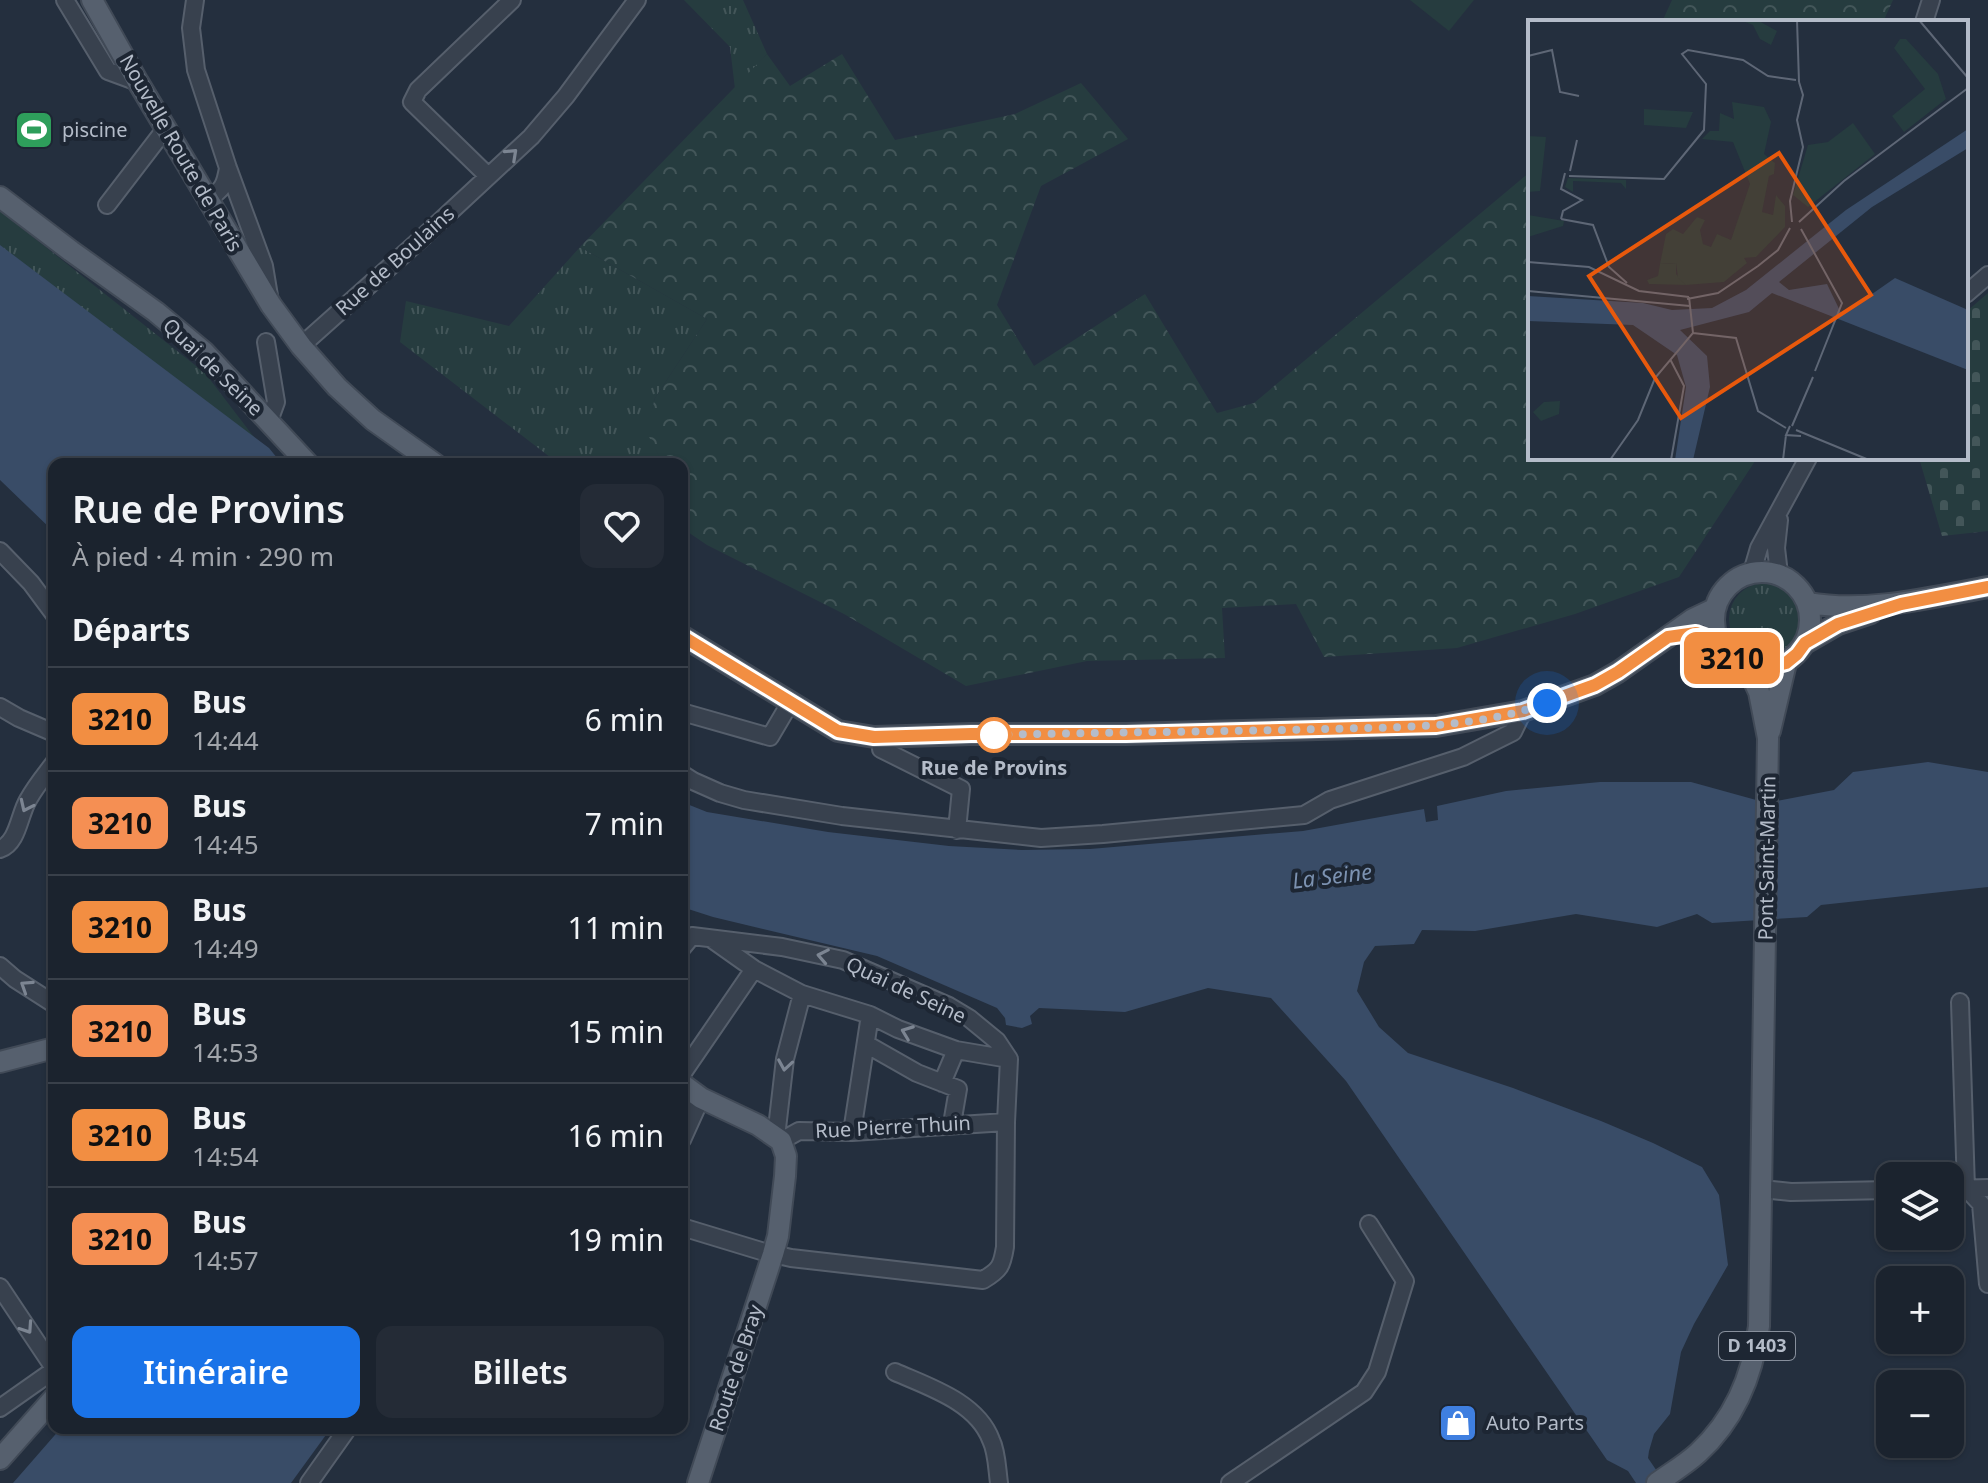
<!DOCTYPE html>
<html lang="fr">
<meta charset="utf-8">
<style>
body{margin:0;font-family:"Noto Sans",sans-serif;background:#242b36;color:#f1f3f6;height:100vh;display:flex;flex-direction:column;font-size:30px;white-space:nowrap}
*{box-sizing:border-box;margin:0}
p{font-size:26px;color:#a0a4aa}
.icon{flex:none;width:44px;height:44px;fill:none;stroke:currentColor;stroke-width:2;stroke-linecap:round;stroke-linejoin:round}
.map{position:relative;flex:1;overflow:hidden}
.panel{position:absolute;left:48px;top:458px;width:640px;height:976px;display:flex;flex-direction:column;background:#1b232e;border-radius:16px;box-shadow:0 2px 6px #0004,0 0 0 2px #39404a}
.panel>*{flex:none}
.badge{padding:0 16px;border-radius:12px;font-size:28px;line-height:52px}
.controls{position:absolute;left:1876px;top:1162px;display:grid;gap:16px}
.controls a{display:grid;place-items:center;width:88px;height:88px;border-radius:16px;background:#1b232e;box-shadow:0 2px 6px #0004,0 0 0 2px #39404a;font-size:40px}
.you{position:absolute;width:40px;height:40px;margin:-20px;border:6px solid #fff;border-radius:50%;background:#1a73e8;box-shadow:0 0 0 12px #1a73e833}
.map>.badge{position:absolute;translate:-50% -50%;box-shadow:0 0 0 4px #fff}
h2{padding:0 24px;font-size:30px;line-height:72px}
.round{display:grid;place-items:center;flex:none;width:84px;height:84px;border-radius:16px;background:#242b36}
.head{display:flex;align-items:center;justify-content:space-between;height:136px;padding:0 24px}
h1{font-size:38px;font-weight:600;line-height:60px}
.primary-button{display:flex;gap:16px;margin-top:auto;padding:16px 24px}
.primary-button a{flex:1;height:92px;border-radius:16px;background:#1a73e8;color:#fff;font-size:32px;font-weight:600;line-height:92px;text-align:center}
.primary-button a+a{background:#242b36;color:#f1f3f6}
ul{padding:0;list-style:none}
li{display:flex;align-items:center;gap:24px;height:104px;padding:0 24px;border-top:2px solid #39404a}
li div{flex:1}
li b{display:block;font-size:30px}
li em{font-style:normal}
li .badge{min-width:88px;font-weight:700;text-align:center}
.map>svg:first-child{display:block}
</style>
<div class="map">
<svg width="1988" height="1483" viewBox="0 0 1988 1483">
<defs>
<pattern id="grass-tufts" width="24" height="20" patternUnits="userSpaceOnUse" patternTransform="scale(2)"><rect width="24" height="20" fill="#263c3f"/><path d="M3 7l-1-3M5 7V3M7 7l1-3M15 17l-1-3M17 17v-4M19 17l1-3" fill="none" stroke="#435659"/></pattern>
<pattern id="forest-crowns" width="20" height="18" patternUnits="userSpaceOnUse" patternTransform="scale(2)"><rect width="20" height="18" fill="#263c3f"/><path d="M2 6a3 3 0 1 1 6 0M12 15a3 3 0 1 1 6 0" fill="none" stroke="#435659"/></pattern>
<pattern id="cemetery-stones" width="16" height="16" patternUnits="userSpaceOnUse" patternTransform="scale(2)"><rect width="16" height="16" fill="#263c3f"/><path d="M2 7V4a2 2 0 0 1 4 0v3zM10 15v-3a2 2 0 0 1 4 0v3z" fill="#435659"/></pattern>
</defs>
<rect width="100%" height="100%" fill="#242f3e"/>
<!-- grass -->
<path fill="url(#grass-tufts)" d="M 684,0 L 743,0 L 767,54 L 735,89 L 730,47 Z
M 0,211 L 205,373 L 263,449 L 0,250 Z
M 580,247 L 707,319 L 655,398 L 647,431 L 663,464 L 559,464 L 400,342 L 406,301 L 509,326 Z
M1729 619a36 36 0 1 1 72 0a36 36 0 1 1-72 0Z"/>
<!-- forest -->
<path fill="url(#forest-crowns)" d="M 1672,0 L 1893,0 L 1883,22 L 1662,22 Z
M 767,54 L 790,86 L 842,54 L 895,140 L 1015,114 L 1081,83 L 1128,139 L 1041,186 L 997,305 L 1034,366 L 1145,294 L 1217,413 L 1254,403 L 1530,172 L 1530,458 L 1757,458 L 1679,577 L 1575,614 L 1457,648 L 1324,657 L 1296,604 L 1222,608 L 1225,658 L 1087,661 L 966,686 L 844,614 L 707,545 L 682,528 L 682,464 L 663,464 L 646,431 L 655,398 L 707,319 L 580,247 Z"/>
<!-- cemetery -->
<path fill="url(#cemetery-stones)" d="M 1988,293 L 1988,531 L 1942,536 L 1919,458 L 1966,458 L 1966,312 Z"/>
<!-- garden -->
<path fill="#263c3f" d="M 1410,0 L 1474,0 L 1449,31 Z"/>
<!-- water -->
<path fill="#394c67" d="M 0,245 L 269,448 L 282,464 L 54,464 L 54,532 L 0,480 Z
M 1928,762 L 1988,772 L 1988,887 L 1821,905 L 1807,917 L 1712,923 L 1697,914 L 1657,927 L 1576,914 L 1475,931 L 1422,930 L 1414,944 L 1375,946 L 1364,962 L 1357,991 L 1379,1027 L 1408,1053 L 1513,1088 L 1601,1121 L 1653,1143 L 1702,1167 L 1719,1195 L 1728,1265 L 1694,1324 L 1681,1352 L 1670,1414 L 1654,1434 L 1649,1451 L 1648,1458 L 1665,1483 L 1636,1483 L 1628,1471 L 1607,1460 L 1346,1081 L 1271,998 L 1208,988 L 1125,1012 L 1039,1008 L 1030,1016 L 1032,1024 L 1022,1028 L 1006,1025 L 1005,1018 L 997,1008 L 877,956 L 713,917 L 682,907 L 682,802 L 707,812 L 828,832 L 949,846 L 1022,850 L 1090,849 L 1303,831 L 1424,809 L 1426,822 L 1438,820 L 1437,806 L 1506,791 L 1600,782 L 1691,782 L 1767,803 L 1834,790 L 1853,772 Z
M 61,1428 L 331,1428 L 291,1483 L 13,1483 Z"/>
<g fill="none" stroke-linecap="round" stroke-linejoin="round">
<defs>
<path id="minor" d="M 65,0 L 108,71 L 138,82
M 195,0 L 191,28 L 196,70 L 228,168 L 264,266 L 269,296
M 1924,22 L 1931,0
M 488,176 L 412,102 L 418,90 L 512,0
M 207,200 C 223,189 225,186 228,168
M 107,205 L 166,128
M 1966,294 L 1988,275
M 266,342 L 276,402 L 269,421
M 301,346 L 422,238 L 531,137 L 566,96 L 637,0
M 1779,520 L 1776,548 L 1779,574
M 0,551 L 31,583 L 54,614
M 1752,572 L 1759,548 L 1808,458
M 0,707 L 19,718 L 54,733
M 682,712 L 770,737 L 790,703
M 881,737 L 881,749 L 961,789 L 957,830
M 682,774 L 693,781 L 720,793 L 744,800 L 842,816 L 1041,838 L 1103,834 L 1304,815 L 1330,800 L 1463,757 L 1513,732 L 1523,711
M 0,849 C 18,843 19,815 28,800 C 35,787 45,775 54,763
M 713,940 L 754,969 L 802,994 L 870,1015 L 898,1029 L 956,1050 L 1009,1059
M 682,948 L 692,936 L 782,947 L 843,960 L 949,1006 L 969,1018 L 997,1041 L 1009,1059
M 0,966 L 15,979 L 54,1004
M 1960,1002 L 1966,1188 L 1981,1204 L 1988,1284
M 866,1044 L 917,1073 L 958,1089 L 952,1124
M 682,1074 L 754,969
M 942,1083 L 956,1050
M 852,1132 L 870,1015
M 776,1137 L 785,1059 L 802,994
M 682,1140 L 701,1098
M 781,1141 L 799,1131 L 852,1132 L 1006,1122
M 1762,1189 L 1791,1192 L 1890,1190
M 1950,1189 L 1988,1188
M 682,1227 L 761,1251 L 791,1258 L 983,1280 C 1000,1270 1002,1266 1005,1247 L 1006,1122 L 1009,1059
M 0,1287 L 54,1368
M 895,1372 C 929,1387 977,1402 991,1440 C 997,1452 997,1469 999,1483
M 0,1408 L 54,1370
M 309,1483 L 348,1428
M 1230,1483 L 1364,1392 L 1377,1372 L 1405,1281 L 1369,1224"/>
<path id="major" d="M 92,0 L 138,82 L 271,305 L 301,346 L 337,387 L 373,420 L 435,464
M 0,197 L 71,251 L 156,312 L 204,352 L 308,464
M1714 620a48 48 0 1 1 96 0a48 48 0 1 1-96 0Z
M 1808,603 C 1868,613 1928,598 1988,587
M 682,636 L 838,731 L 874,737 L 971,734 L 1126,734 L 1436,726 L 1523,711 L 1595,685 L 1618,672 L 1693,619 L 1714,609
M 1805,643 L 1838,624 L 1871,613
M 1770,731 L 1786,663
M 0,1062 L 54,1048
M 682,1084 L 701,1098 L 758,1125 L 781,1141 L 786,1156 L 785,1176 L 778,1236 L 773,1254 L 698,1483
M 0,1459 L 54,1398
M 1657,1483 C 1671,1473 1686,1464 1698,1453 C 1735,1419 1753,1374 1759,1326 L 1768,738 L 1759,692 L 1747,666"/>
</defs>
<!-- minor casing -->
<use href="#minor" stroke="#565f6c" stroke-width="20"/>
<!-- major casing -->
<use href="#major" stroke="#414a57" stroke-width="24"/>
<!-- minor -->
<use href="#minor" stroke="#38414e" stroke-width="16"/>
<!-- major -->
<use href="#major" stroke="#56606e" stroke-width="20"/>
</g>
<!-- one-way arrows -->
<defs><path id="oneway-chevron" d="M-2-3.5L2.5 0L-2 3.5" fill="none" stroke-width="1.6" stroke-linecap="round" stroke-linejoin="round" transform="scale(2)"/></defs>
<g stroke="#7c8592">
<use href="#oneway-chevron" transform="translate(512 154) rotate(-43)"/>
<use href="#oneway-chevron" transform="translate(26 806) rotate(115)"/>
<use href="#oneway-chevron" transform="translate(823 956) rotate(-169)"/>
<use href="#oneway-chevron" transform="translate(26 986) rotate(-147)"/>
<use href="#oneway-chevron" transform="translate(907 1032) rotate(-159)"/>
<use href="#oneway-chevron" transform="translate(785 1065) rotate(99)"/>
<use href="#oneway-chevron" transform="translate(27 1328) rotate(56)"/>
</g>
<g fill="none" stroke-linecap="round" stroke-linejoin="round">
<defs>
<path id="line" d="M 682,636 L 838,731 L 874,737 L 971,734 L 1126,734 L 1436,726 L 1523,711 L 1595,685 L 1618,672 L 1668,637 L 1696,633 L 1718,641 L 1725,652 L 1735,661 L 1747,666 L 1767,668 L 1786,663 L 1797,654 L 1805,643 L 1838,624 L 1901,604 L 1988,587"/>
</defs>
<!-- line casing -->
<use href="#line" stroke="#fff" stroke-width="18"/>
<!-- line -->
<use href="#line" stroke="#f28e42" stroke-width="12"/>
<!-- walk -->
<path stroke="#b4bcc9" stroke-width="8" stroke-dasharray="0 14.4" d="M 994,735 C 1104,732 1214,732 1324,729 C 1398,727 1476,729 1547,703"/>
</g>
<!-- icons -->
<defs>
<symbol id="stadium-square" viewBox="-11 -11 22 22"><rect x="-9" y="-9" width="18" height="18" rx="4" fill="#2e9e5b" stroke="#1d2633"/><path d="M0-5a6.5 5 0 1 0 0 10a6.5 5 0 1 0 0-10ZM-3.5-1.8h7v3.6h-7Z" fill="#fff"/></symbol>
<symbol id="shop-square" viewBox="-11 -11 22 22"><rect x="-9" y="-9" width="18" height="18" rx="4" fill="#3f7fe0" stroke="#1d2633"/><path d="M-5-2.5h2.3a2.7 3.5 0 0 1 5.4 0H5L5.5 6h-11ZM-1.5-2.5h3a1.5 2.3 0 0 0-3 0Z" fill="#fff"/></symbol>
</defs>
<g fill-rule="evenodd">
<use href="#stadium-square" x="12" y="108" width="44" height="44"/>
<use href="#shop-square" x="1436" y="1401" width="44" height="44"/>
</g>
<!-- markers -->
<circle fill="#fff" stroke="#f28e42" stroke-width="4" cx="994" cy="735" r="16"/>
<g text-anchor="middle" stroke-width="8" stroke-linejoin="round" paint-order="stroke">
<!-- shield labels -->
<rect fill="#1d2633" stroke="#878f9c" stroke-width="2" x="1719" y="1332" width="76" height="28" rx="6"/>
<g font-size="18" font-weight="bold" fill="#b4bcc9">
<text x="1757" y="1352">D 1403</text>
</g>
<!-- poi labels -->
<g font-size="20" fill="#b4bcc9" stroke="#1d2633" text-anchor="start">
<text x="62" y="137">piscine</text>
<text x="1486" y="1430">Auto Parts</text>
</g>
<!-- street labels -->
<g font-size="20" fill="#b4bcc9" stroke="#1d2633">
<text transform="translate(181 153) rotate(60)" y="7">Nouvelle Route de Paris</text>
<text transform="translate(395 261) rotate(-42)" y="7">Rue de Boulains</text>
<text transform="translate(213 367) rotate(44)" y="7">Quai de Seine</text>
<text transform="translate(1767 858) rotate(-89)" y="7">Pont Saint-Martin</text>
<text transform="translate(906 990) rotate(25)" y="7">Quai de Seine</text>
<text transform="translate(893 1127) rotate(-3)" y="7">Rue Pierre Thuin</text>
<text transform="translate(736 1368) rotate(-72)" y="7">Route de Bray</text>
</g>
<!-- stop labels -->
<g font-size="20" font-weight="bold" fill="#b4bcc9" stroke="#1d2633">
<text x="994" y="775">Rue de Provins</text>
</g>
<!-- water labels -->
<g font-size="22" font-style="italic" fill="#7c92b1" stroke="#1d2633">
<text transform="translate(1332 876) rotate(-7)" y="8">La Seine</text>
</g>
</g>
<!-- overview -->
<g transform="translate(1528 20)">
<rect width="440" height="440" fill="#242f3e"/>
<path d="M 148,243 L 148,254 L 158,265 L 121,264 L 119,260 L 130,256 L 132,244 Z" fill="#263c3f"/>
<path d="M 212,0 L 229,0 L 249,11 L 243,25 L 232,19 L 225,5 ZM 204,82 L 236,87 L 243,102 L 236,134 L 247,143 L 246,154 L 241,156 L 234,192 L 245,195 L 248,175 L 257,186 L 257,207 L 228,237 L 216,238 L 219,243 L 196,262 L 158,265 L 150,258 L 148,243 L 132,244 L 138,214 L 145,209 L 155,214 L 169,197 L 177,200 L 172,210 L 175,224 L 183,227 L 189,214 L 203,220 L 222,164 L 205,122 L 174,119 L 182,111 L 191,111 L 192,93 L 206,99 ZM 116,89 L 165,92 L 158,108 L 116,105 ZM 40,158 L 98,160 L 98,169 L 93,163 L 45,161 L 45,172 L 37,167 ZM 0,195 L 36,201 L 35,206 L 0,217 ZM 32,381 L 31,394 L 13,401 L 5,392 L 16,382 Z" fill="#263c3f"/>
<path d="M 325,103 L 347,134 L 280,187 L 265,175 L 280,125 L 300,122 Z" fill="#263c3f"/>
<path d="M 372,19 L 378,19 L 410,54 L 418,79 L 376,112 L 364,96 L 397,69 L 366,28 ZM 0,116 L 18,117 L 12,171 L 0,172 Z" fill="#263c3f"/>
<path d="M 440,109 L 440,128 L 344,187 L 251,262 L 261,270 L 299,264 L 314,295 L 367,258 L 440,290 L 440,350 L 244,273 L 221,292 L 152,310 L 179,336 L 182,367 L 165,440 L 147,440 L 158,367 L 149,335 L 105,305 L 0,301 L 0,276 L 115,283 L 144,290 L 184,288 L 218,270 L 318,190 Z" fill="#394c67"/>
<path fill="none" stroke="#5e6776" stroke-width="2" d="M 269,0 L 271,62M 391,0 L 440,58M 0,36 L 24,30 L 32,72 L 51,76M 42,151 L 49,120M 41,156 L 136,159 L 176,110 L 178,64 L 154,34 L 160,30 L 215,40 L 240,56 L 268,60M 33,199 L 65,205 L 81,247 L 99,263M 33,199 L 35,191 L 54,180 L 33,169 L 37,153M 264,202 L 262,181 L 275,127 L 269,100 L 275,75 L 271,62M 271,202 L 316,161 L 440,68M 273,209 L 314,283 L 287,351M 0,242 L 61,247 L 111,271 L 161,277M 0,271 L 162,286M 159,279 L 190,273 L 230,246 L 250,230 L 262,208M 165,313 L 208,318 L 230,391 L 258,408M 142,339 L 156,366 L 143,440M 262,406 L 258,415 L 273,416M 264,406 L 285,357M 268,410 L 341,440M 82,440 L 110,400 L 127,358 L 165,313 L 161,277M 255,440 L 258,415"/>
<path fill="#e8590c" fill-opacity="0.15" stroke="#e8590c" stroke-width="4" d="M 251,133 L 343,275 L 153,398 L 61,256 Z"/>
<rect width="440" height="440" fill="none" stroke="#b4bcc9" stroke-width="4"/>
</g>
</svg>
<div class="controls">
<a><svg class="icon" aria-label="layers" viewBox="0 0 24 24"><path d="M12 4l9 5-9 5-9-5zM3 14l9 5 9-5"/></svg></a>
<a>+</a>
<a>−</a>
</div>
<div class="you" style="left:1547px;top:703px"></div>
<b class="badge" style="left:1732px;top:658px;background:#f28e42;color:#111">3210</b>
<section class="panel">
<div class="head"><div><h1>Rue de Provins</h1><p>À pied · 4 min · 290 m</p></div><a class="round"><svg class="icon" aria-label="heart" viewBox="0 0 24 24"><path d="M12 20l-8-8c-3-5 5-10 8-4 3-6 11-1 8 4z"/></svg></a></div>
<h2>Départs</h2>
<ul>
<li><span class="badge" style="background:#f28e42;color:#111">3210</span><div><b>Bus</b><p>14:44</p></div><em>6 min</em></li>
<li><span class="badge" style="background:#f58f53;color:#111">3210</span><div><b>Bus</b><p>14:45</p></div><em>7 min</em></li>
<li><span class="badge" style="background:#f28e42;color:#111">3210</span><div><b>Bus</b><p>14:49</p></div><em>11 min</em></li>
<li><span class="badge" style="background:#f58f53;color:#111">3210</span><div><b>Bus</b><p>14:53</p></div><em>15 min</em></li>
<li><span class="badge" style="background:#f28e42;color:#111">3210</span><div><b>Bus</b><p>14:54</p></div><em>16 min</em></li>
<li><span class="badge" style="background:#f58f53;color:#111">3210</span><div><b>Bus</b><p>14:57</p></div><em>19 min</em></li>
</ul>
<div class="primary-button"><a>Itinéraire</a><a>Billets</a></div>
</section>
</div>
